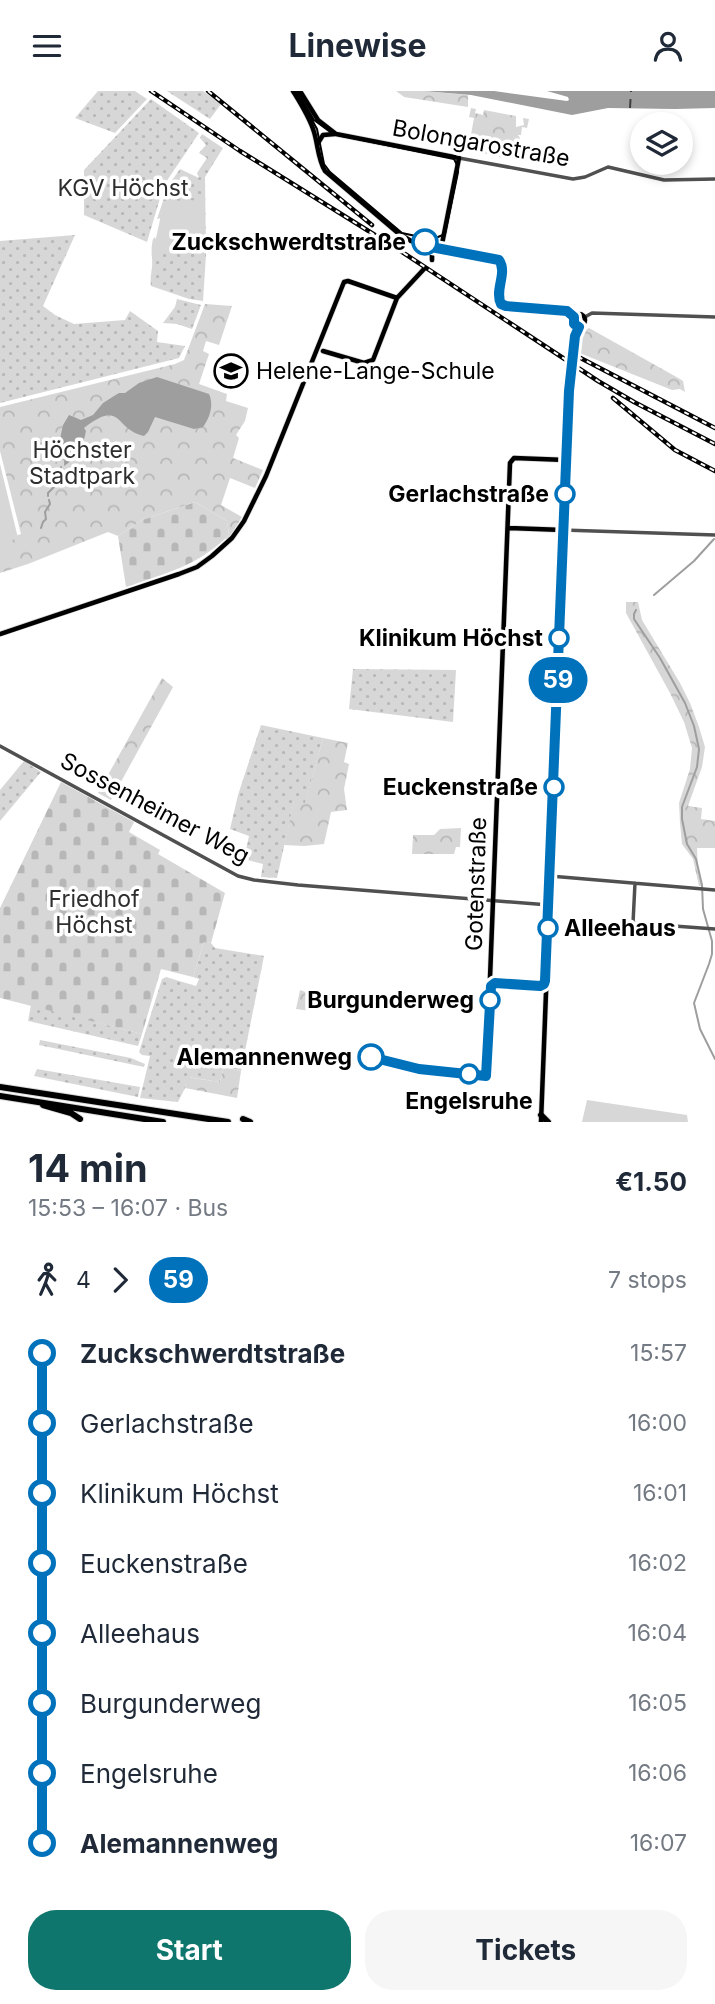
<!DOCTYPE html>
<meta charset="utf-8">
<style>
body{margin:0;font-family:Inter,sans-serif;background:#f6f6f7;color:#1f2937;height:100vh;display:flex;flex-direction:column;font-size:26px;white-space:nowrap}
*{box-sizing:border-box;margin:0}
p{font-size:23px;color:#747a83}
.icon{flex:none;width:38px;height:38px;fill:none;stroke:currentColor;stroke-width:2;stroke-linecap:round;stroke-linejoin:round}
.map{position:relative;height:1031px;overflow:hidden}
.side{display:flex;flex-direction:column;background:#fff;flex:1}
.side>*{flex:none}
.badge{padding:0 14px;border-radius:23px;font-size:24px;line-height:46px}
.fabs{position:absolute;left:630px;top:21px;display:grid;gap:14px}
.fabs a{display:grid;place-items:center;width:63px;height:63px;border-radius:50%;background:#fff;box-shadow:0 4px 10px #0003;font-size:35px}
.map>.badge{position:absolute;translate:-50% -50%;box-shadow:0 0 0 4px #fff}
.legs{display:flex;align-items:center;gap:10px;height:77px;padding:0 28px;font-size:23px}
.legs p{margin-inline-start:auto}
.overview{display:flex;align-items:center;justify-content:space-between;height:119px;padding:0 28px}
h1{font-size:38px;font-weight:700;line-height:52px}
.action{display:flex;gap:14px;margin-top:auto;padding:14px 28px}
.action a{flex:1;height:80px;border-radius:28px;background:#0f766e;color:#fff;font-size:28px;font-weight:700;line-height:80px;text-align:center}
.action a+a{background:#f6f6f7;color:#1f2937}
ul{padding:0 28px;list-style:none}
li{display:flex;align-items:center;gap:24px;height:70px;font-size:26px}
li i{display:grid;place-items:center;width:10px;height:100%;margin:0 9px;background:currentColor}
li i::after{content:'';width:18px;height:18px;margin:-9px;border:5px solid;border-radius:50%;background:#fff}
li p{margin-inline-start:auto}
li:first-child i{background:linear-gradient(#0000 50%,currentColor 0)}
li:last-child i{background:linear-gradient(currentColor 50%,#0000 0)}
header{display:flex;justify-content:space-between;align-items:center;height:91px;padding:0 28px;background:#fff;font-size:32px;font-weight:700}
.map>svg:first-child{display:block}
</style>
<header><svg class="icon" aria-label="menu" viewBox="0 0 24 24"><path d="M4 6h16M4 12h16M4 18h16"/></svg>Linewise<svg class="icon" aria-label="person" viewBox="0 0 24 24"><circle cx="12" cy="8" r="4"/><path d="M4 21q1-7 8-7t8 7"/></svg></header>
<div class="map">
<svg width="715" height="1031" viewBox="0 0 715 1031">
<defs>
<pattern id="grass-dots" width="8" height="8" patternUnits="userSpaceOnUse" patternTransform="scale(1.75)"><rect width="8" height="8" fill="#d7d7d7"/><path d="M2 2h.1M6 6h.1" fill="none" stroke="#b7b7b7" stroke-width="1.8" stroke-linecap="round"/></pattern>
<pattern id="cemetery-stones" width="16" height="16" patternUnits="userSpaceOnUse" patternTransform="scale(1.75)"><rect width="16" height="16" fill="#d7d7d7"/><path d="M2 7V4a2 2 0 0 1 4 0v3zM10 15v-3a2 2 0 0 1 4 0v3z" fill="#b7b7b7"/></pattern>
<pattern id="park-crowns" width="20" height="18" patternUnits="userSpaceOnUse" patternTransform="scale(1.75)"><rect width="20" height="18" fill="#d7d7d7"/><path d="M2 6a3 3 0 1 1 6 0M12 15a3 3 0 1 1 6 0" fill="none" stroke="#b7b7b7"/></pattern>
</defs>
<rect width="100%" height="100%" fill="#fff"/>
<!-- grass -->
<path fill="url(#grass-dots)" d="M 98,0 L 135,0 L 147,8 L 115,42 L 75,27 Z
M 167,0 L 203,0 L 221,13 L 210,28 Z
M 151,8 L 199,42 L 164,94 L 147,151 L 84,124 L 84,79 Z
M 202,43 L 223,57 L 205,86 L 206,164 L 203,210 L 189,208 L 151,195 C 150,188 151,184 152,177 C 153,166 150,161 153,148 L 155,146 L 158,154 L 170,125 L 157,128 L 168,95 L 180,78 L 199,87 L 197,82 L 207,67 L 199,62 L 206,54 L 200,47 Z
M 75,144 L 43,215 L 55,224 L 74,233 L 125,229 L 130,220 L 158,240 L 157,251 L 185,255 L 179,267 L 0,312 L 0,150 Z
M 177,208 L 201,214 L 192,238 L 177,233 L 163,232 L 175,216 Z
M 353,578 L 456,579 L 453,631 L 349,618 Z
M 261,634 L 323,647 L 305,713 L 294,711 L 277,787 L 261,786 L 263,773 L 244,768 L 249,745 L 230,738 L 238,704 Z
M 24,670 L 41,681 L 0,730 L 0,699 Z
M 204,851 L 211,852 L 215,857 L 264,865 L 241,980 L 224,976 L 220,991 L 187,986 L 185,997 L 178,1011 L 140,1007 L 150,965 L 142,964 L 139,961 L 162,888 L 166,886 L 196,895 L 199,888 L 193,886 Z
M 31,914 L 142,943 L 138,955 L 28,930 Z
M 40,949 L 131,967 L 145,973 L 144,976 L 39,954 Z
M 37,978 L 140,996 L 138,1006 L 34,985 Z"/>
<!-- cemetery -->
<path fill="url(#cemetery-stones)" d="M 195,411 L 227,430 L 229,444 C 198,475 166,482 126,496 L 118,445 L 142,429 Z
M 61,691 L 134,731 L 129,741 L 160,759 L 158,763 L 225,802 L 211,852 L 204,851 L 193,886 L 161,878 L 142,943 L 0,907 L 0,817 Z"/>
<!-- park -->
<path fill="url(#park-crowns)" d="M 396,0 L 424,0 L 468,4 L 468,16 L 404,6 Z
M 471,17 L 476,18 L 475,22 L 483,24 L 484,19 L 516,25 L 516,36 L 524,34 L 523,27 L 529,28 L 527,37 L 522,36 L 521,44 L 518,44 L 520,47 L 519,58 L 511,55 L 509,67 L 499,66 L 500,60 L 487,58 L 487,63 L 477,62 L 479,51 L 470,49 L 474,27 L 469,26 Z
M 205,213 L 232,215 L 219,254 L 206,250 L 203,260 L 209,263 L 199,293 L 227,303 L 226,310 L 248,317 L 245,330 L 236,344 L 239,347 L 233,367 L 263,379 L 255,397 L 230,387 L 221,414 L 242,426 L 228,448 L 225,448 L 229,444 L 227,430 L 195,411 L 142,429 L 118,445 L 108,441 L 28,473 L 0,482 L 0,450 L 21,443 L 0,360 L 0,316 L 175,273 L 184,269 Z
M 589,237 L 680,288 L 683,290 L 685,301 L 680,298 L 672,299 L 577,261 C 579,252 580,241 589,237 Z
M 626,511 L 638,511 L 642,529 L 680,592 L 690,612 L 699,636 L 705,656 L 702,676 L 688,715 L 702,717 L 701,728 L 715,730 L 715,757 L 697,757 L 698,778 L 702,795 L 699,795 L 693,768 L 682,753 L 680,732 L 679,712 L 690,678 L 692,657 L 684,631 L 670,602 L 626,522 Z
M 162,587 L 173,596 L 111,709 L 98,702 Z
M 323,647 L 348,652 L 344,671 L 349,673 L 344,698 L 347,719 L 331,721 L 324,753 L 304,755 L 284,754 L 294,710 L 305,712 Z
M 461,737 L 460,756 L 456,756 L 454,763 L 412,763 L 413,744 L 434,744 L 440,738 Z
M 300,899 L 334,911 L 333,920 L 313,916 L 311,920 L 296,918 Z
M 224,976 L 241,980 L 237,1007 L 185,997 L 186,986 L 220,991 Z"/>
<!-- pitch -->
<path fill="#d7d7d7" d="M 204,109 L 205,163 L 153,161 L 164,110 Z
M 0,373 L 18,447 L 0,453 Z
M 587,1009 L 687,1024 L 688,1031 L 582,1031 Z"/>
<!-- water -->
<path fill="#9e9e9e" d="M 424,0 L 494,0 L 567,10 L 569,9 L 568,6 L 547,0 L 715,0 L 715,17 L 675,18 L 608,17 L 572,24 L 471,4 Z
M 157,286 L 209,303 C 214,314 210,326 203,336 L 194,338 L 155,326 L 148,341 L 144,345 C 114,338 122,307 84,337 L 86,340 C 83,355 78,366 64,375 L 65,357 L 60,350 L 61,343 L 63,334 L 69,324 L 81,329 L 93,324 L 103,312 L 114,305 L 119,302 L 125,302 L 139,292 Z"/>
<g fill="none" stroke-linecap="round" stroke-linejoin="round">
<!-- stream -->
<path stroke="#9e9e9e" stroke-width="2" d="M 48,405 L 48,402 L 56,394 L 57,388 L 60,386 L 59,381 L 61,376
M 41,437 L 43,431 L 46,428 L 45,421 L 50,413 L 49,409
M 654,504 L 694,470 L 714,448
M 636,519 L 634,523 L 634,528 L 660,567 L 685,612 L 694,635 L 699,658 L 697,676 L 682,716 L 682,728 L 687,753 L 696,768 L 702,794 L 703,818 L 712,850 L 712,863 L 709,873 L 694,912 L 700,938 L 715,968"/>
<!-- ferry -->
<path stroke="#3f3f3f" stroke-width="2" stroke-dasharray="9 7" stroke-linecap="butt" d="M 630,17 L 631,0"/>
<!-- major-tunnel -->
<path stroke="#d9d9d9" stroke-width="4.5" stroke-dasharray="4.5 2" stroke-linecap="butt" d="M 570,281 L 574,259"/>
<defs>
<path id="major" d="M 293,0 C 301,13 310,27 314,41 C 318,54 318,69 325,80 L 398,142 L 411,150 L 424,155 L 501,170 L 503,175 L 498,208 L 504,215 L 567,220 L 574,226
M 300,0 L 318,29 L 336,43 L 459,67 L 441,158
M 318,52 L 323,44 L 335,43
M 428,157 L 432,161 L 432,169
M573 229a6 6 0 1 1 12 0a6 6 0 1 1-12 0Z
M 574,259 L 575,245 L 574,233
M 323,260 L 364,272 L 373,269 L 397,207 L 424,178
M 509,437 L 563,439
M 0,543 L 179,483 L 197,476 L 212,465 L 232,447 L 244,430 L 266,385 L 344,191 L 348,190 L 397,207
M 540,895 L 495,892 L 490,887 L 510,372 L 514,367 L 566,369
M 541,1031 L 570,281"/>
<path id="highway" d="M 0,996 L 228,1031
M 0,1005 L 163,1031
M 43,1014 L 71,1022 L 80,1028
M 541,1024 L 548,1031
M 243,1028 L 250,1031"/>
</defs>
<!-- major casing -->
<use href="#major" stroke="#dbdbdb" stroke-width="6"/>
<!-- highway casing -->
<use href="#highway" stroke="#dbdbdb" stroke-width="8"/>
<!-- minor -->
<path stroke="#505050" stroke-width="3.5" d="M 459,67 L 573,88 L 585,86 L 608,76 L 664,89 L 715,88
M 585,226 L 592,222 L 715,226
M 563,439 L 715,444
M 0,655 L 238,785 L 254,789 L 298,794 L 549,814
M 550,785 L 715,799
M 635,792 L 633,832 L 715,838"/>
<!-- major -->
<use href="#major" stroke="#000" stroke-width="4.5"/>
<!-- highway -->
<use href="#highway" stroke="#000" stroke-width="6"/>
<!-- tram -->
<path stroke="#000" stroke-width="2" d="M 296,0 L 317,38 L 324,73 L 330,81 L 402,142 L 425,147 L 438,146 L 445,143 L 458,81 L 457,74 L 454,68 L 333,43 L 314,29 L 297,0"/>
<defs>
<path id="rail" d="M 151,0 L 240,60 L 399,159 L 598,290 L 634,311 L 715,353
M 208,0 L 372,134
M 569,261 L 715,337
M 613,307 L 675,359 L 715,380"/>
</defs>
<!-- rail casing -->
<use href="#rail" stroke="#000" stroke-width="4.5"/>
<!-- rail -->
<use href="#rail" stroke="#fff" stroke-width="2" stroke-dasharray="5" stroke-linecap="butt"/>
</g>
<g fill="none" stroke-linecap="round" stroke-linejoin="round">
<defs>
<path id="line-1" d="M 371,966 L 419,978 L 486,985 L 491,895 L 495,892 L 540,895 L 544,893 L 545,890 L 569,300 L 575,245 L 579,236 L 574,233 L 574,226 L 567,220 L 506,215 L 501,213 C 494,199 508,182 499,169 L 431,156 L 425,151"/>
</defs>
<!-- line-1 casing -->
<use href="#line-1" stroke="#fff" stroke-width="16"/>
<!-- line-1 -->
<use href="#line-1" stroke="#0072bc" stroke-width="10"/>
</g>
<!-- icons -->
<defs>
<symbol id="school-ring" viewBox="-11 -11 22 22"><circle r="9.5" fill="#fff" stroke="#000" stroke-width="1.5"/><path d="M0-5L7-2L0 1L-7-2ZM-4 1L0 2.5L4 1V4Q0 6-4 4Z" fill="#000"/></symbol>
</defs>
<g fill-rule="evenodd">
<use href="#school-ring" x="212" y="261" width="38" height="38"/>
</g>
<!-- markers -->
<g fill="#fff" stroke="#0072bc" stroke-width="3.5">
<circle cx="425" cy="151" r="12"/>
<circle cx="565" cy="403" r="9"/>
<circle cx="559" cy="547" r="9"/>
<circle cx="554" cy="696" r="9"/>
<circle cx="548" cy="837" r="9"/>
<circle cx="490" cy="909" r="9"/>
<circle cx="371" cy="966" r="12"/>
<circle cx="469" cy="983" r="9"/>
</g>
<g text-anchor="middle" stroke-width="7" stroke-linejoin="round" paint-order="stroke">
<!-- street labels -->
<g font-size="23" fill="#000" stroke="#fff">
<text transform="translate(481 52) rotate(10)" y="8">Bolongarostraße</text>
<text transform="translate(155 717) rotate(28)" y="8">Sossenheimer Weg</text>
<text transform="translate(476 793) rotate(-88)" y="8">Gotenstraße</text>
</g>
<!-- park labels -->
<g font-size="23" fill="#2e2e2e" stroke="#fff">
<text x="123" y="105">KGV Höchst</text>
<text x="82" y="367">Höchster<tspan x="82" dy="26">Stadtpark</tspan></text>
<text x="94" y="816">Friedhof<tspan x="94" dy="26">Höchst</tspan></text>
</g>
<!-- stop labels -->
<g font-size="23" font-weight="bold" fill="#000" stroke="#fff" text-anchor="end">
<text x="406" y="159">Zuckschwerdtstraße</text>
<text x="549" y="411">Gerlachstraße</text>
<text x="543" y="555">Klinikum Höchst</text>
<text x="538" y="704">Euckenstraße</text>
<text x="564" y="845" text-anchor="start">Alleehaus</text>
<text x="474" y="917">Burgunderweg</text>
<text x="352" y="974">Alemannenweg</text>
<text x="469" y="1018" text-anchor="middle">Engelsruhe</text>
</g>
<!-- poi labels -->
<g font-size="23" fill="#000" stroke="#fff" text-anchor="start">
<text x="256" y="288">Helene-Lange-Schule</text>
</g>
</g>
</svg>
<div class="fabs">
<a><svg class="icon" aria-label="layers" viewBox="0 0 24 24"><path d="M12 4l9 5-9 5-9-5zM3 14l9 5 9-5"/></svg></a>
</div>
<b class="badge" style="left:558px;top:589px;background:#0072bc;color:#fff">59</b>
</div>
<section class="side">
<div class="overview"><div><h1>14 min</h1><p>15:53 – 16:07 · Bus</p></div><b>€1.50</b></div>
<div class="legs"><svg class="icon" aria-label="walk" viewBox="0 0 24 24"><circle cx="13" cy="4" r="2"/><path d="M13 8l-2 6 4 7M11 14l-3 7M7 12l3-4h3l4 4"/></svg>4<svg class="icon" aria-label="forward" viewBox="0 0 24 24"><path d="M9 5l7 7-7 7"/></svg><b class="badge" style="background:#0072bc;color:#fff">59</b><p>7 stops</p></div>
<ul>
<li><i style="color:#0072bc"></i><b>Zuckschwerdtstraße</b><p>15:57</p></li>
<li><i style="color:#0072bc"></i><span>Gerlachstraße</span><p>16:00</p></li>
<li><i style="color:#0072bc"></i><span>Klinikum Höchst</span><p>16:01</p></li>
<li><i style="color:#0072bc"></i><span>Euckenstraße</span><p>16:02</p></li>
<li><i style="color:#0072bc"></i><span>Alleehaus</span><p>16:04</p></li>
<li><i style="color:#0072bc"></i><span>Burgunderweg</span><p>16:05</p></li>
<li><i style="color:#0072bc"></i><span>Engelsruhe</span><p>16:06</p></li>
<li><i style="color:#0072bc"></i><b>Alemannenweg</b><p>16:07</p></li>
</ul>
<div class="action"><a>Start</a><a>Tickets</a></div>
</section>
